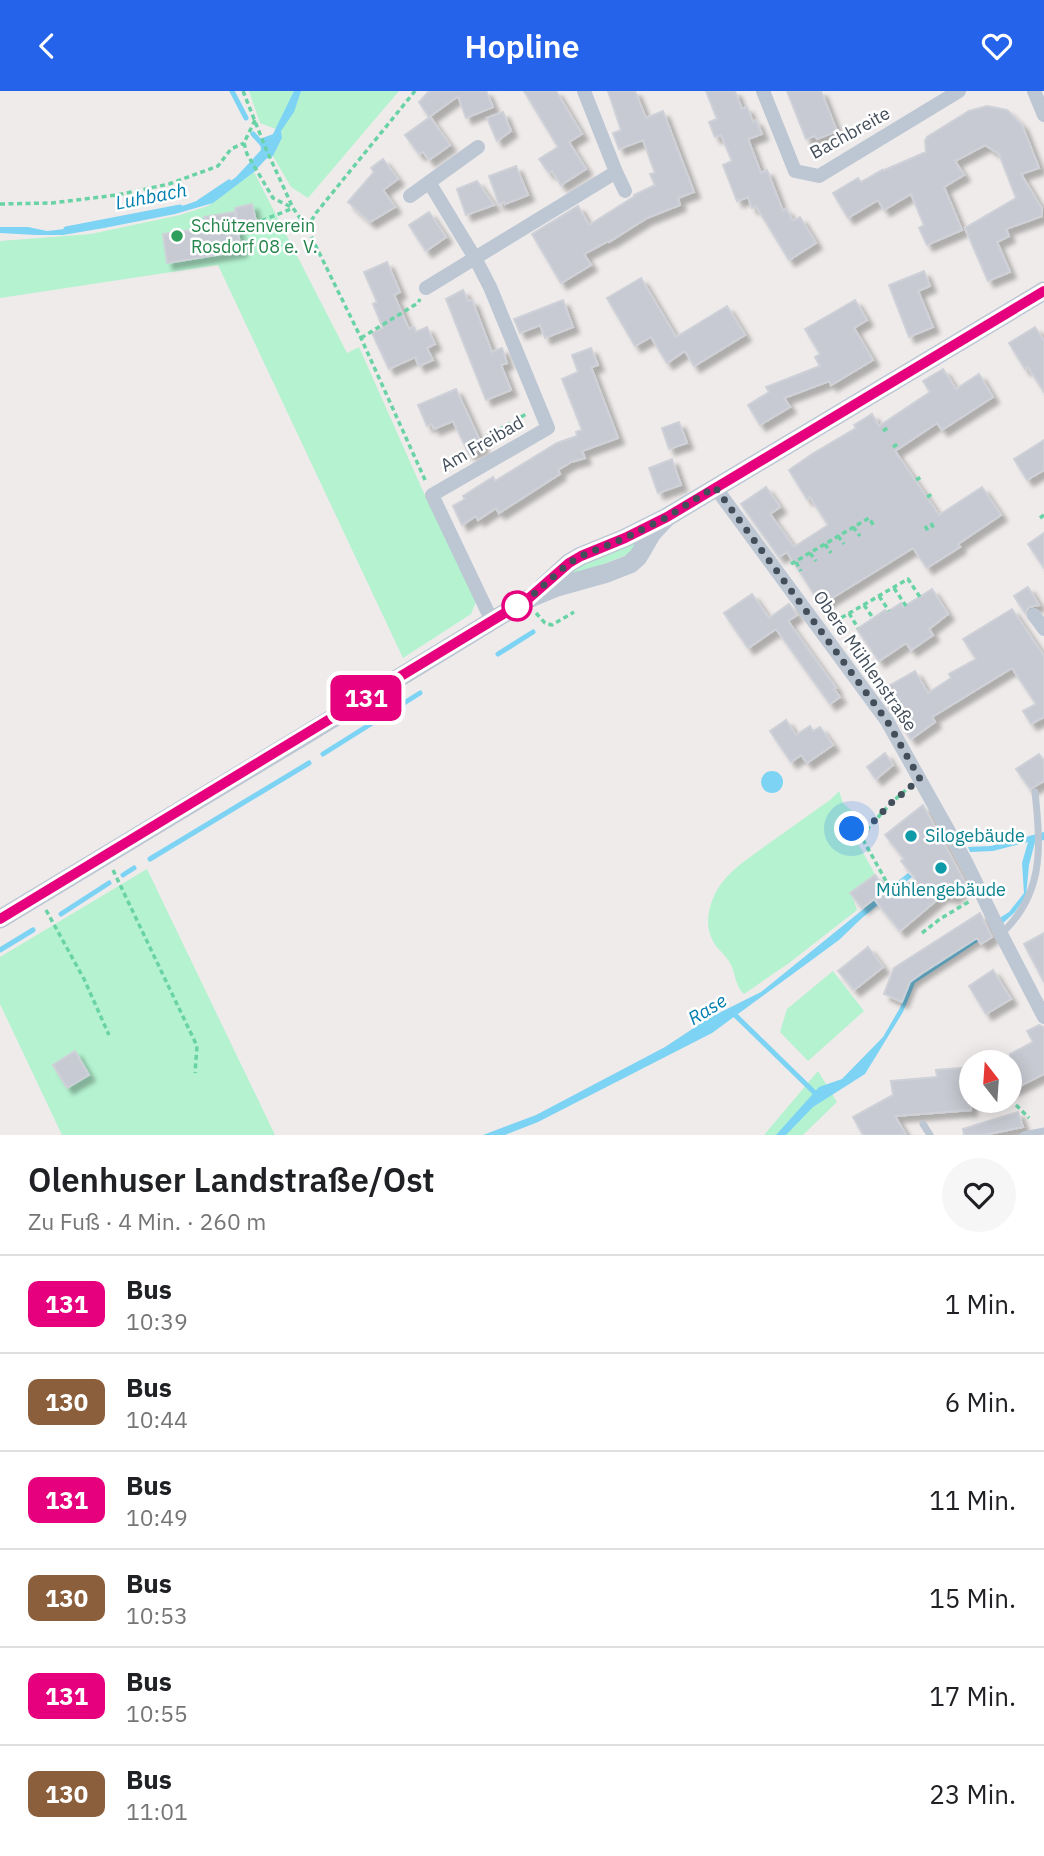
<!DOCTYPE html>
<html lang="de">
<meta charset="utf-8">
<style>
body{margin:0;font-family:"IBM Plex Sans",sans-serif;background:#f6f6f6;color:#202124;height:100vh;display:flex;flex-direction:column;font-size:26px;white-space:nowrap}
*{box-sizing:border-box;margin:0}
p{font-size:23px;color:#757577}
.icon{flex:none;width:38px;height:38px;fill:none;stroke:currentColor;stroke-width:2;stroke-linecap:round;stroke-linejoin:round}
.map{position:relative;height:1044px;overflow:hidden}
.drawer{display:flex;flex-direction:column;background:#fff;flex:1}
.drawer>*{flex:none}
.badge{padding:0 14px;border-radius:10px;font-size:24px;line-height:46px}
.needle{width:46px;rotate:343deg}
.tools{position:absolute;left:959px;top:959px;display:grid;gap:14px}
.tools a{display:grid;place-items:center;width:63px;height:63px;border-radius:50%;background:#fff;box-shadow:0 4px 18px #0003;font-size:35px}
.you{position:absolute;width:35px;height:35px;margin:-18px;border:5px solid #fff;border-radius:50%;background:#1a73e8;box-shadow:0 0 0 10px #1a73e833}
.map>.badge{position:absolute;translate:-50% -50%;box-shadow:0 0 0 4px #fff}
.round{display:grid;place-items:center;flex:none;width:74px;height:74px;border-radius:37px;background:#f6f6f6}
.overview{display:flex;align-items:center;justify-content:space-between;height:119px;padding:0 28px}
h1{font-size:33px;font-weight:600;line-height:52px}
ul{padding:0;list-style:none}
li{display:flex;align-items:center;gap:21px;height:98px;padding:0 28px;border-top:2px solid #e0e0e0}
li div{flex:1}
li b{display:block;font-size:26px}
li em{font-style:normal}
li .badge{min-width:77px;font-weight:700;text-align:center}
header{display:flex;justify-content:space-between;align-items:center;height:91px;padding:0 28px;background:#2563eb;color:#fff;font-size:32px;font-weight:600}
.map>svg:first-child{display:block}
</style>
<header><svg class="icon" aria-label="back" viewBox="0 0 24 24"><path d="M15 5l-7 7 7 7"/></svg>Hopline<svg class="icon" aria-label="heart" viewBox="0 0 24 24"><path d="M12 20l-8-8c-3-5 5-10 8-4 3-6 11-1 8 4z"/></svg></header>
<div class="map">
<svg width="1044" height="1044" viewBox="0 0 1044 1044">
<defs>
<filter id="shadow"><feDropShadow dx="6" dy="6" stdDeviation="2" flood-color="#0004"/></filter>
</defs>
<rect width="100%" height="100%" fill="#efebeb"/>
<!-- green -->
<path fill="#b4f2d0" d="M 249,0 L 399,0 L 308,107 L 291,96 L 273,65 L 282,47 L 281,40 L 260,32 Z
M 254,81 L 347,262 L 359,256 L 423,400 L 476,511 L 471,523 L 403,567 L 218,174 L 0,207 L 0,150 L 91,143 L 180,124 L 208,115 Z
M 639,446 L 631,462 L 571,486 L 566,481 Z
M 839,700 L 843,712 L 865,732 L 860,740 L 853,735 L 848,735 L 870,774 L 875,784 L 851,802 L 857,819 L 789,872 L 744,903 C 734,894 736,879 728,869 C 721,859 714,856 710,843 C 704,825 713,801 725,788 C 737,774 753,764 768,753 C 789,738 809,724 830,709 Z
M 147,778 L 275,1044 L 62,1044 L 0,913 L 0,866 Z
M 833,880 L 864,920 L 808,970 L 780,941 L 787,918 Z
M 818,980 L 837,1011 L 803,1044 L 764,1044 Z"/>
<!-- water -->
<path fill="#7dd3f3" d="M 294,0 L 301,0 L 294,21 L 281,40 L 282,47 L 273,65 L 266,68 L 254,81 L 213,112 L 175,123 L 104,137 L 63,144 L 36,144 L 0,142 L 0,136 L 28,136 L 47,140 L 83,136 L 166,119 L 185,114 L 211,105 L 236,86 L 261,59 L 260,48 L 273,43 Z
M761 691a11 11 0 1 1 22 0a11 11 0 1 1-22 0Z
M 1044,741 L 1044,749 L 1035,751 L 1029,774 L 1026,805 L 1015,821 L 1001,834 L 998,828 L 1009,821 L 1024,802 L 1022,772 L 1028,751 L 993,760 L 970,761 L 968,756 L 991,755 Z
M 908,782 L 912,786 L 862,827 L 839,849 L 712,942 L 538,1031 L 505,1044 L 483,1044 L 536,1024 L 665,956 L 709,927 L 761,901 Z
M 977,847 L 979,850 L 915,892 L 903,921 L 865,983 L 813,1016 L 786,1044 L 776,1044 L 819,996 L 842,988 L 883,946 L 901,915 L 910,891 Z"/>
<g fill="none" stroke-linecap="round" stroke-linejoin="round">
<!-- stream -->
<path stroke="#7dd3f3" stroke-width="5" d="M 232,0 L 246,27
M 253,43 L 263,54
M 199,111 L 229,91
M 66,138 L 180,116
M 498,563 L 533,541
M 323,663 L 420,602
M 150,768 L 309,672
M 123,784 L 134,777
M 61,823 L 109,792
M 0,859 L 33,839
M 733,922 L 818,1005"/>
</g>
<!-- building -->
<path fill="#c7cad2" stroke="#cfd1d8" stroke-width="2" filter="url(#shadow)" d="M 429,0 L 486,0 L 493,16 L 466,27 L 458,5 L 429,26 L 419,11 Z
M 524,0 L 556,0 L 582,43 L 569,51 L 586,78 L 561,94 L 552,80 L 549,82 L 539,68 L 558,56 Z
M 608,0 L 635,0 L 646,27 L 663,20 L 694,101 L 678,107 L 680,114 L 647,127 L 609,151 L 608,150 L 584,163 L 591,174 L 561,192 L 532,143 L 578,115 L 589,134 L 635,105 L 634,104 L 655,94 L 650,83 L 655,82 L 643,49 L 619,58 L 613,42 L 621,39 Z
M 706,0 L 735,0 L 742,18 L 747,16 L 753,31 L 756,29 L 762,43 L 748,48 L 761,82 L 767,79 L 783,120 L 786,118 L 793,130 L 800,126 L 816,152 L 789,169 L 756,115 L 752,117 L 748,106 L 737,110 L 723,74 L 732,70 L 721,44 L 715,46 L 709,31 L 717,28 Z
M 787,0 L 821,0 L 837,40 L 817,48 L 815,45 L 806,48 Z
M 987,15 L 1007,19 L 1022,34 L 1039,77 L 1021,83 L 1042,118 L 1042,125 L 1006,138 L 1009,145 L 997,151 L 1010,181 L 988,190 L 965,137 L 1016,107 L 999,63 L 985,54 L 955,70 L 964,84 L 944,96 L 962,139 L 927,154 L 919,137 L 924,134 L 911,103 L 884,119 L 878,109 L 848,127 L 833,102 L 858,87 L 861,91 L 882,79 L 882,80 L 926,61 L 925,50 L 927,46 L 969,20 Z
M 503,21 L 511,40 L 497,50 L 487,27 Z
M 430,26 L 450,54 L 429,69 L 423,61 L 419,63 L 405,44 Z
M 383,68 L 398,88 L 383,99 L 395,116 L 370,131 L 348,111 L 374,81 L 371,77 Z
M 516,75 L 528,104 L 505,113 L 504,111 L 499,113 L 489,85 Z
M 477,90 L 494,114 L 466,124 L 457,98 Z
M 252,113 L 256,130 L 238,133 L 235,117 Z
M 235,121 L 241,160 L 167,172 L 163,143 L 206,137 L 204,126 Z
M 429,121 L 446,146 L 426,160 L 409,134 Z
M 387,171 L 400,201 L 394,204 L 409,238 L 414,236 L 416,241 L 427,236 L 435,253 L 427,257 L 433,269 L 419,275 L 415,266 L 389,278 L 372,242 L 383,237 L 373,213 L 377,211 L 364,181 Z
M 924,180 L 930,195 L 918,200 L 933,236 L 909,246 L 889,194 Z
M 641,187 L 676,246 L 727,215 L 745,244 L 694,275 L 685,260 L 667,272 L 651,246 L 635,255 L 607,207 Z
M 463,199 L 468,210 L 472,209 L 492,261 L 502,257 L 507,272 L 501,274 L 511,299 L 486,309 L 446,208 Z
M 563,209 L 573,236 L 545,247 L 540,234 L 520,242 L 514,228 Z
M 855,209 L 867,229 L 854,237 L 873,269 L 831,294 L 829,290 L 784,307 L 790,316 L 760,334 L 748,314 L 769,301 L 766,296 L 820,275 L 815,266 L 820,263 L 805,238 Z
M 1035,236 L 1044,250 L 1044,301 L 1028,276 L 1025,278 L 1009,252 Z
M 591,257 L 598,274 L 591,276 L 618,347 L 582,360 L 585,367 L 571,371 L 558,379 L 560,383 L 499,422 L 496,417 L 478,429 L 476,425 L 462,434 L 453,415 L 465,408 L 463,405 L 493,386 L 495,390 L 557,352 L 577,345 L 576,341 L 582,339 L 562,288 L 578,281 L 572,264 Z
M 943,278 L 956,298 L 979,283 L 993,306 L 942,339 L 937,332 L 895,360 L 939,424 L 982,396 L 1001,424 L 958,453 L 960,456 L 927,477 L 913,457 L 821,514 L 787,461 L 779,466 L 741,413 L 766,396 L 780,416 L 770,423 L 794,456 L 828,434 L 810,406 L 807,408 L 789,379 L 812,363 L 856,337 L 854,334 L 872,323 L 879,335 L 930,301 L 923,290 Z
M 456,298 L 483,356 L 469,363 L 453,330 L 434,338 L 432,333 L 427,335 L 418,314 Z
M 679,331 L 687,352 L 669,358 L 662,337 Z
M 1044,349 L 1044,379 L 1027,389 L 1014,368 Z
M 672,368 L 681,394 L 658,402 L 649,377 Z
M 1044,442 L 1044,477 L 1028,453 Z
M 1028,496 L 1039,514 L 1029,516 L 1025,522 L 1014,505 Z
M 932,498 L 948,523 L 929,538 L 933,544 L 911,559 L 906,552 L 879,570 L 857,538 L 885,519 L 887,521 L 901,512 L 903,516 Z
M 752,503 L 769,527 L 789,513 L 797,524 L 788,530 L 836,597 L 834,598 L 840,606 L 830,613 L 776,538 L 748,557 L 724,522 Z
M 1012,518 L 1044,565 L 1044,626 L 1031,633 L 1023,620 L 1036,613 L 1012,577 L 932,626 L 935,631 L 911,648 L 878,601 L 915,580 L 928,602 L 951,587 L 949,583 L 976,568 L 963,548 Z
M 786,629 L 796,644 L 810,635 L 813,640 L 820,636 L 833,654 L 807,672 L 801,664 L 791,671 L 770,640 Z
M 885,662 L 893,674 L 876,688 L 867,676 Z
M 1039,663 L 1044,670 L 1044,690 L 1030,698 L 1016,678 Z
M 923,714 L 967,795 L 952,807 L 949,803 L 946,806 L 944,803 L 900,840 L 874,808 L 862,817 L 850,802 L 875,784 L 892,806 L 915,787 L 901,770 L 904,768 L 885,744 Z
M 980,822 L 992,846 L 981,853 L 977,847 L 921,883 L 910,891 L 902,911 L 884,903 L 894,877 Z
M 1044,842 L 1044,891 L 1024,853 Z
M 868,856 L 883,876 L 854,899 L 838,880 Z
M 993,879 L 1011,908 L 986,923 L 969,895 Z
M 1039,934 L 1044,936 L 1044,983 L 1010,1000 L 1010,963 L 1033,951 L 1027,940 Z
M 75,960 L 89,984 L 67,997 L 53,974 Z
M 971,976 L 971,1019 L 895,1025 L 906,1044 L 863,1044 L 853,1026 L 893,1004 L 891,990 L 937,986 L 936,979 Z
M 1018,1021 L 1023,1036 L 984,1044 L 964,1044 L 963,1038 Z"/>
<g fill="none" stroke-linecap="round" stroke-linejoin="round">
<!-- path -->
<path stroke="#6ad3a6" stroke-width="3.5" stroke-dasharray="5 3.5" stroke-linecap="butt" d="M 243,0 L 266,58 L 293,117 L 307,137 L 361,247 L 426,391
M 255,29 L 244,52 L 247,63 L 273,107 L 293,117
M 0,113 L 52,112 L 117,104 L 169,93 L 218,75 L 231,58 L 244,52
M 307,137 L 316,122 L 415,0
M 238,139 L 291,118
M 361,247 L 418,212 L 420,208
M 883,340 L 889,336
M 487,354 L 483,348 L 528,322
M 893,356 L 899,352
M 916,389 L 921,386
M 927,406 L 932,403
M 1040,427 L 1044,424
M 931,432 L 934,438
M 925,435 L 929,441
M 853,436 L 860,445
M 838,445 L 844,453
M 825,453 L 831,462
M 810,462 L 816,470
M 796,471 L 801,480
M 791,473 L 869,427 L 874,435
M 894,497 L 906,515
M 879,505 L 889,520
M 864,514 L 873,527
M 536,522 L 545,532 L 552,534 L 574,521
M 849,522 L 858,537
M 834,531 L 908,488 L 920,506
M 850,739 L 852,738 L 861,745
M 113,779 L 197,955 L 195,982
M 886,790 L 861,745 L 891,712 L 907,698
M 46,819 L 84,888 L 109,944
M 922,842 L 940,828 L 970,810
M 1010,1008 L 1029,1027"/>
<!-- service -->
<path stroke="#bdc7d3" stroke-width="7" d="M 1001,843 C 1044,803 1041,758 1035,701
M 923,1033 L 930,1044
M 1024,1044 L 1044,1040"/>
<!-- minor -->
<path stroke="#bdc7d3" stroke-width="14" d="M 763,0 L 795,80 L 819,85 L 959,0
M 1034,0 L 1044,24
M 616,81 L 625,100
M 410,105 L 478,56
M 426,197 L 475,167 L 429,91
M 715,396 L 887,630 L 966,771 L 1001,843 L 1044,926
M 1034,524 L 1044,538
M 492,530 L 432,404 L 548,337 L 490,196 L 475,167 L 616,81 L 584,0"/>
<!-- tertiary -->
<path stroke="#bdc7d3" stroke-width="19" d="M 543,496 L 569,472 L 581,465 L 625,447 L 667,426 L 1044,200
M 0,828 L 302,646 L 528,508 L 557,496 L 607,482 L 630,473 L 638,466 L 652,442 L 667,426"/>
</g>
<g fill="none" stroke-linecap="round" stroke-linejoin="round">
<defs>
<path id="line" d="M 0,828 L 528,508 L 569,472 L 581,465 L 625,447 L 667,426 L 1044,200"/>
</defs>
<!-- line casing -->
<use href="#line" stroke="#fff" stroke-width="16"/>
<!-- line -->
<use href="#line" stroke="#e6007e" stroke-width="10"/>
<!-- walk -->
<path stroke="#434e5b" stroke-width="7" stroke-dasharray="0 12.6" d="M 517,515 L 510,519 L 528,508 L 569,472 L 581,465 L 625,447 L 667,426 L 715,396 L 887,630 L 920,688 L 891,712 L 860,745 L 852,738"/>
</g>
<!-- markers -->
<circle fill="#2e9e5b" stroke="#fff" stroke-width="2.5" cx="177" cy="145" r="7"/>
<circle fill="#fff" stroke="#e6007e" stroke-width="3.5" cx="517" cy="515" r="14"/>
<g fill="#0f9aa8" stroke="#fff" stroke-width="2.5">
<circle cx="911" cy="745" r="7"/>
<circle cx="941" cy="777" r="7"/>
</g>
<g text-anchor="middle" stroke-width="5" stroke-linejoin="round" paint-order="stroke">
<!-- street labels -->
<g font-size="18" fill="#434e5b" stroke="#fff">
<text transform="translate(850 42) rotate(-29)" y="6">Bachbreite</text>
<text transform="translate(482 353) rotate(-30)" y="6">Am Freibad</text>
<text transform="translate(865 570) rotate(55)" y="6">Obere Mühlenstraße</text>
</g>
<!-- leisure labels -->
<g font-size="18" fill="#27864d" stroke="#fff" text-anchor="start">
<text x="191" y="141">Schützenverein<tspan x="191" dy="21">Rosdorf 08 e. V.</tspan></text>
</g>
<!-- culture labels -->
<g font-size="18" fill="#0d838f" stroke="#fff" text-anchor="start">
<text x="925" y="751">Silogebäude</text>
<text x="941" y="805" text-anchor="middle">Mühlengebäude</text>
</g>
<!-- water labels -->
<g font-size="19" font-style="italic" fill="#007fb0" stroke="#fff">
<text transform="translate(151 105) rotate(-11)" y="7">Luhbach</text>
<text transform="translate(707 918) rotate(-32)" y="7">Rase</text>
</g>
</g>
</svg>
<div class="tools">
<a><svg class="needle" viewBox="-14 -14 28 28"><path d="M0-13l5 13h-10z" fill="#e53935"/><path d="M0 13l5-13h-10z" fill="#757577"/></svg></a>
</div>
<div class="you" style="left:852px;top:738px"></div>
<b class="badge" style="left:366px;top:607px;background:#e6007e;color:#fff">131</b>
</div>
<section class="drawer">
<div class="overview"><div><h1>Olenhuser Landstraße/Ost</h1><p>Zu Fuß · 4 Min. · 260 m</p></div><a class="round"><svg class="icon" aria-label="heart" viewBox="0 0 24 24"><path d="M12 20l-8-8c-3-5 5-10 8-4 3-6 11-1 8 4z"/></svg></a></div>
<ul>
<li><span class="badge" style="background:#e6007e;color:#fff">131</span><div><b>Bus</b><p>10:39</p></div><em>1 Min.</em></li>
<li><span class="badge" style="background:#8b5e3c;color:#fff">130</span><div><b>Bus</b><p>10:44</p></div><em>6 Min.</em></li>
<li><span class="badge" style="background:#e6007e;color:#fff">131</span><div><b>Bus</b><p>10:49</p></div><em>11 Min.</em></li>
<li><span class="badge" style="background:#8b5e3c;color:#fff">130</span><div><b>Bus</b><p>10:53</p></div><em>15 Min.</em></li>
<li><span class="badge" style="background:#e6007e;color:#fff">131</span><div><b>Bus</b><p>10:55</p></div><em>17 Min.</em></li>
<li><span class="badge" style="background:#8b5e3c;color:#fff">130</span><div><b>Bus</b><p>11:01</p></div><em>23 Min.</em></li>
</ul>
</section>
